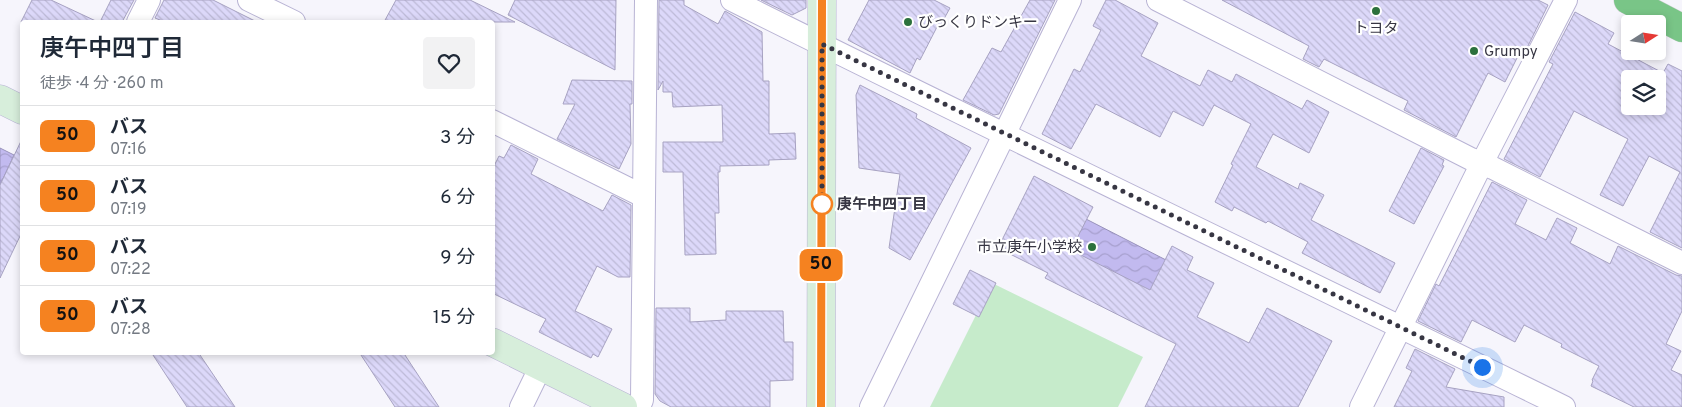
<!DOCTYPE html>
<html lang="ja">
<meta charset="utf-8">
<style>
body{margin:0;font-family:Overpass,"Noto Sans JP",sans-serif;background:#f2f2f3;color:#1f2937;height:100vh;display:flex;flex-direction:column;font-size:19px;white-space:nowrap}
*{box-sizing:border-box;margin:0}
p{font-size:16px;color:#747a83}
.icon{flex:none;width:28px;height:28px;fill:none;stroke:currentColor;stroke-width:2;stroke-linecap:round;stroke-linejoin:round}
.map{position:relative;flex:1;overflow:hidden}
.drawer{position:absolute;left:20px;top:20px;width:475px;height:335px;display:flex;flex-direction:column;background:#fff;border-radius:5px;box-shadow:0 2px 8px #0003}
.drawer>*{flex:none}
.badge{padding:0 10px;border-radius:8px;font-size:18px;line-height:32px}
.needle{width:32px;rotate:78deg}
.controls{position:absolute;left:1621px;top:15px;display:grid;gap:10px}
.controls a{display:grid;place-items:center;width:45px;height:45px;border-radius:5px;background:#fff;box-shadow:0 2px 8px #0003;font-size:25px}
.you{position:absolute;width:25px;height:25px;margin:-12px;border:4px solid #fff;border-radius:50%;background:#1a73e8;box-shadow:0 0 0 8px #1a73e833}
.map>.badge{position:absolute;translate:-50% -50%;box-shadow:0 0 0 2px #fff}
.round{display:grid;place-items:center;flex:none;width:52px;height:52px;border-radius:5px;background:#f2f2f3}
.head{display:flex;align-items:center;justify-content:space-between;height:85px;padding:0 20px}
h1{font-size:24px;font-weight:600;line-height:38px}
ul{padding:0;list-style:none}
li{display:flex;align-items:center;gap:15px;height:60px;padding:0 20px;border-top:1px solid #e0e1e3}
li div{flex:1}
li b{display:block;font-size:19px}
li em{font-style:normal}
li .badge{min-width:55px;font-weight:700;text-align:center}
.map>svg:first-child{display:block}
</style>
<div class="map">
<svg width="1682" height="407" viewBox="0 0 1682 407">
<defs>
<pattern id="water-waves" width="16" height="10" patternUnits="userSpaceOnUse" patternTransform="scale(1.25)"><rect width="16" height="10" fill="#c2baef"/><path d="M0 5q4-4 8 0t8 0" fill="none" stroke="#a7a0ce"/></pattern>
<pattern id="building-back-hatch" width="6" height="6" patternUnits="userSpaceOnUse" patternTransform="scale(1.25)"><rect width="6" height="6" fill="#dcd8f9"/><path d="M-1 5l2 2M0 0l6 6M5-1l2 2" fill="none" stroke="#bdbad7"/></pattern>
</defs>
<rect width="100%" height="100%" fill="#f6f5fc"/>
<!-- pitch -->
<path fill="#c6ebcb" d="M 992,283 L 1143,357 L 1118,407 L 930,407 Z"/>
<!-- water -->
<path fill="url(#water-waves)" stroke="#9892bb" d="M 0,148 L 14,155 L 0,185 Z
M 1086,219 L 1166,260 L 1144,304 L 1071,250 Z"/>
<!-- building -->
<path fill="url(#building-back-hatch)" stroke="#a7a2c2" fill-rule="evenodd" d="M 32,0 L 51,0 L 98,22 L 21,22 Z
M 111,0 L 134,0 L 122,22 L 100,22 Z
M 164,0 L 213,0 L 257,22 L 165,22 L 155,18 Z
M 396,0 L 470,0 L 515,22 L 384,22 Z
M 515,0 L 616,0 L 615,70 L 508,15 Z
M 659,0 L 684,0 L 684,5 L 718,24 L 725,11 L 762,32 L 763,81 L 769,81 L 769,134 L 795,133 L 796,159 L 769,160 L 769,165 L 720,166 L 720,172 L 718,172 L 719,213 L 715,213 L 716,254 L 685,255 L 683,172 L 663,172 L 663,142 L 723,142 L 722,105 L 673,107 L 672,92 L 663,92 L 663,81 L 658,90 Z
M 761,0 L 806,0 L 806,8 L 792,15 Z
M 869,0 L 934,0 L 950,8 L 940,26 L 938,25 L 920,60 L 917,58 L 910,73 L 848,40 Z
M 1030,0 L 1055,0 L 999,114 L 994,115 L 963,100 L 992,48 L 1001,52 Z
M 1106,0 L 1115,0 L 1158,23 L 1141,56 L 1200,86 L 1208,70 L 1232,82 L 1236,74 L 1302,109 L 1307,100 L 1329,112 L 1309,153 L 1273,134 L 1256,167 L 1298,189 L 1300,183 L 1324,195 L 1311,220 L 1395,263 L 1380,293 L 1302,253 L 1308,242 L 1268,221 L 1266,223 L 1234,207 L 1232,211 L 1215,202 L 1233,165 L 1231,164 L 1251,124 L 1214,105 L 1203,126 L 1173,111 L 1160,137 L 1096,104 L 1071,149 L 1042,134 L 1074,69 L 1080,72 L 1101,30 L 1093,26 Z
M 1222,0 L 1538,0 L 1548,5 L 1526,50 L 1522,48 L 1505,82 L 1488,73 L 1456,137 L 1404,110 L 1408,101 L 1324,59 L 1319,67 L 1303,59 L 1309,46 Z
M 1575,12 L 1614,33 L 1608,44 L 1663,73 L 1668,64 L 1682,71 L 1682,248 L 1650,232 L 1680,172 L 1649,156 L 1623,206 L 1600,195 L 1628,139 L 1574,111 L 1540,177 L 1504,159 L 1553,64 L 1549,62 ZM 1630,79 L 1658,79 L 1658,106 L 1630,106 Z
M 572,80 L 632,81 L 632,104 L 630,104 L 631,144 L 619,169 L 557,139 L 575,104 L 563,104 Z
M 860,85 L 917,114 L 916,118 L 971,148 L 910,260 L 889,248 L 900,174 L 859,168 L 856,95 Z
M 22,139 L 22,232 L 0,278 L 0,185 Z
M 511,145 L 538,159 L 531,174 L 603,211 L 612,195 L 631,205 L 630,277 L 618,277 L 597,266 L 575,311 L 612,329 L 598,357 L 593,354 L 591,358 L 539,332 L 546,319 L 492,293 L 492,170 L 499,156 L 504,158 Z
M 1421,148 L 1444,160 L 1442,165 L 1444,166 L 1414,224 L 1389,211 Z
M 1034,176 L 1093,207 L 1071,250 L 1150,290 L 1172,246 L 1193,257 L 1187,270 L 1214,283 L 1197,317 L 1249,343 L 1267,308 L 1332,341 L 1298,407 L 1145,407 L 1176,344 L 1045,278 L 1048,273 L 998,248 Z
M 1492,182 L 1527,200 L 1515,224 L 1546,240 L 1557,218 L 1577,228 L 1570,243 L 1610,264 L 1618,246 L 1676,275 L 1682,276 L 1682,311 L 1666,344 L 1681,351 L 1671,370 L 1682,375 L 1682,407 L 1634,407 L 1591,386 L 1593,381 L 1592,380 L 1599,366 L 1561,347 L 1562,344 L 1524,325 L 1515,342 L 1472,320 L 1461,342 L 1418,321 L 1436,284 L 1439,286 Z
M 970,270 L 996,283 L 979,317 L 953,304 Z
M 656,308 L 690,308 L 690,322 L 726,320 L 726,311 L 783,311 L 784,342 L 793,342 L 793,380 L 770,381 L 770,407 L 671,407 L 660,401 L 655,394 Z
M 1415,349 L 1455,369 L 1446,387 L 1504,397 L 1504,407 L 1394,407 L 1412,371 L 1406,368 Z
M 151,352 L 198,352 L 235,407 L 187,407 Z
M 359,352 L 403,352 L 439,407 L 395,407 Z"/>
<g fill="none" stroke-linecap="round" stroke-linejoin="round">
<defs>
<path id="street" d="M 249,0 L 294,22
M 732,0 C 1008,138 1287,271 1564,407
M 1158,0 L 1471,159 L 1493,168 L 1682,263
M 138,22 L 149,0
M 492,121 L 643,196
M 521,407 L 541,366
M 639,407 L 642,400 L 646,0
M 871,407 L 1070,0
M 1361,407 L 1482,163 L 1566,0"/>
<path id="secondary" d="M 0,99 L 22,110
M 492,342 L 623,407
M 821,407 L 822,0"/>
<path id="highway" d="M 1628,0 L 1682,28"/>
</defs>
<!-- street casing -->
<use href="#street" stroke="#b8b3d4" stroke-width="24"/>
<!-- secondary casing -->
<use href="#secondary" stroke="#b8b3d4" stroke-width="29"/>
<!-- highway casing -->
<use href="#highway" stroke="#d3d3d6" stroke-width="29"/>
<!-- street -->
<use href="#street" stroke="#fff" stroke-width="22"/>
<!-- secondary -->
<use href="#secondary" stroke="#d7eedb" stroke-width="28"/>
<!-- highway -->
<use href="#highway" stroke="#79c587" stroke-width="28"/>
</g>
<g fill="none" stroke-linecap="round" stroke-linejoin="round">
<defs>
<path id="line" d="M 821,407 L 822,0"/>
</defs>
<!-- line casing -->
<use href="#line" stroke="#fff" stroke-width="11"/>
<!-- line -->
<use href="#line" stroke="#f58220" stroke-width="8"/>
<!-- walk -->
<path stroke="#373643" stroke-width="5" stroke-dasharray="0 9" d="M 822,204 L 822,44 L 1482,367"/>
</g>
<!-- markers -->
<g fill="#2c713d" stroke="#fff" stroke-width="2">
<circle cx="1376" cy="11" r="5"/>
<circle cx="908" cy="22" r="5"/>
<circle cx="1474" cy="51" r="5"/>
<circle cx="1092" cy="247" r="5"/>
</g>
<circle fill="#fff" stroke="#f58220" stroke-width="2.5" cx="822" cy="204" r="10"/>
<g text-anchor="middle" stroke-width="4.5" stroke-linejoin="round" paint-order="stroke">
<!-- poi labels -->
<g font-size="15" fill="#373643" stroke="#fff" text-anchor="start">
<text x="918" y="27">びっくりドンキー</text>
<text x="1376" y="33" text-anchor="middle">トヨタ</text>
<text x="1484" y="56">Grumpy</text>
<text x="1082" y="252" text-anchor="end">市立庚午小学校</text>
</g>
<!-- stop labels -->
<g font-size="15" font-weight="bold" fill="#373643" stroke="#fff" text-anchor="start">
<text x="837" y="209">庚午中四丁目</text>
</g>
</g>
</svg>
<div class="controls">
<a><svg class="needle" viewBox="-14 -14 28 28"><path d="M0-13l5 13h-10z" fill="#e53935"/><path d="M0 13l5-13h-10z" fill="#747a83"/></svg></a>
<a><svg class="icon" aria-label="layers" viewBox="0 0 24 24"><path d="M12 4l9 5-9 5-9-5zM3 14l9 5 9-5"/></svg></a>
</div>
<div class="you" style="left:1482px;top:367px"></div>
<b class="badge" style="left:821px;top:265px;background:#f58220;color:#111">50</b>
<section class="drawer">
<div class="head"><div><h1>庚午中四丁目</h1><p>徒歩 · 4 分 · 260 m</p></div><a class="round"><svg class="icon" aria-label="heart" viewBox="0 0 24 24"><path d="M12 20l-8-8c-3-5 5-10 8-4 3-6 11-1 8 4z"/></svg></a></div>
<ul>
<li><span class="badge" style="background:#f58220;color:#111">50</span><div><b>バス</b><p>07:16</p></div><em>3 分</em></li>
<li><span class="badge" style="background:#f58220;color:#111">50</span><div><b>バス</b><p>07:19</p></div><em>6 分</em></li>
<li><span class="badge" style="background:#f58220;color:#111">50</span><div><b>バス</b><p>07:22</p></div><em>9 分</em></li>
<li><span class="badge" style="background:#f58220;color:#111">50</span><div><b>バス</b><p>07:28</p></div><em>15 分</em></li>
</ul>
</section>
</div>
